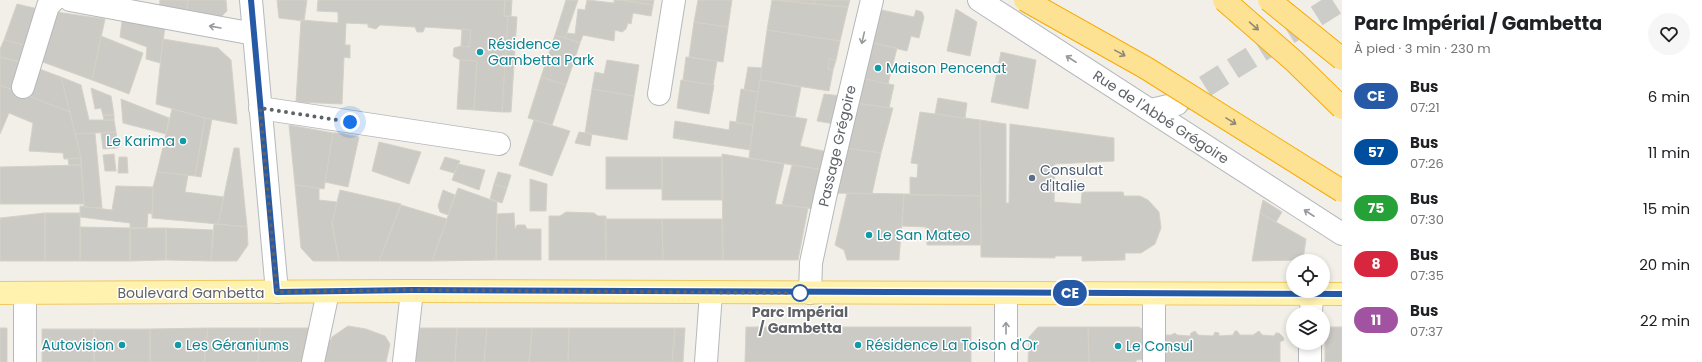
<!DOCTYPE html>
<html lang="fr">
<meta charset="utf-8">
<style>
body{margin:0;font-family:Poppins,sans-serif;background:#f6f6f6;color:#202124;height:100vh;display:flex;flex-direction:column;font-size:15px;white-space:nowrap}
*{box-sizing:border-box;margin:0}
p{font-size:13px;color:#757577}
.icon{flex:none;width:22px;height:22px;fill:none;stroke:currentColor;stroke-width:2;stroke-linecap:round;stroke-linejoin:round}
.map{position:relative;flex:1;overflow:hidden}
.panel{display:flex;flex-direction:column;background:#fff;width:360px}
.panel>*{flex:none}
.badge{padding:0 8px;border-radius:13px;font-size:14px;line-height:26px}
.fabs{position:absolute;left:1286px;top:254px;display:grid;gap:8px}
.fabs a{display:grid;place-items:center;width:44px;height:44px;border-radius:50%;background:#fff;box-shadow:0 2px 6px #0003;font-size:20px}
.you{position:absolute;width:20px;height:20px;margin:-10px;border:3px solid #fff;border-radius:50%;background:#1a73e8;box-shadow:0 0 0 6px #1a73e833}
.map>.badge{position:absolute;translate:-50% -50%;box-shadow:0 0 0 2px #fff}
.round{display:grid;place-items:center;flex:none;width:42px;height:42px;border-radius:21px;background:#f6f6f6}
.head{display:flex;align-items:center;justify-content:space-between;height:68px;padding:0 12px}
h1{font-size:19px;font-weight:700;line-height:30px}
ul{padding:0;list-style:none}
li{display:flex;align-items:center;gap:12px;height:56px;padding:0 12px}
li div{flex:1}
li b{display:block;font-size:15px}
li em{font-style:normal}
li .badge{min-width:44px;font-weight:700;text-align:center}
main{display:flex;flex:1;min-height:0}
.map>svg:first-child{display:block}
</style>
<main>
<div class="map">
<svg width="1342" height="362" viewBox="0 0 1342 362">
<rect width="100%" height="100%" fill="#f1efe8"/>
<!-- building -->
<path fill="#cccac5" stroke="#d6d1c6" d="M 160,0 L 188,0 L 186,14 L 159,11 Z
M 188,0 L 226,0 L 227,11 L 220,18 L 186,14 Z
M 277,0 L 307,0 L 304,21 L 279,18 Z
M 318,0 L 505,0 L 504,16 L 508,16 L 502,112 L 474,110 L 477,61 L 460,60 L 453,56 L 454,48 L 461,46 L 469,47 L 471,30 L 425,27 L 423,32 L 417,32 L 415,27 L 380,25 L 376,29 L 368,27 L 368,24 L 346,23 L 345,45 L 350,45 L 350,58 L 344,57 L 342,104 L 296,102 L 301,20 L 338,23 L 338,12 L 317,11 Z
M 505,0 L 512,0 L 511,16 L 504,16 Z
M 566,0 L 578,0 L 565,38 L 555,35 Z
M 587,0 L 614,3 L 614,0 L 620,0 L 653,5 L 651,16 L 633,13 L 631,24 L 628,23 L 626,29 L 622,32 L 615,30 L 614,41 L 583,35 L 580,43 L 565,38 L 567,33 L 575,34 L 578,9 L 585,10 Z
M 621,0 L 654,0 L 653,5 Z
M 698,0 L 732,0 L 728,27 L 694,22 Z
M 772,0 L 848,7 L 840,41 L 767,30 Z
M 774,0 L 815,0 L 814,4 Z
M 815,0 L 850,0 L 848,7 L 814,4 Z
M 17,4 L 38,9 L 29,46 L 4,40 Z
M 877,9 L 914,17 L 916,10 L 922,12 L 924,17 L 919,38 L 911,36 L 907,51 L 869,42 Z
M 956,9 L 977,22 L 970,56 L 947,51 Z
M 56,12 L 105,19 L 92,80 L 40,61 Z
M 508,16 L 517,17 L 511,112 L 502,112 Z
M 122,21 L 165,27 L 160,63 L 146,59 L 147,47 L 120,37 Z
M 694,22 L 728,27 L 723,62 L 689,57 Z
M 462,29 L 471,30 L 469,47 L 461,46 Z
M 767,30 L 840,41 L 836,60 L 829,59 L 828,69 L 833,70 L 829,91 L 760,80 Z
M 555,35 L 580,43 L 566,85 L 541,77 Z
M 101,36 L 143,53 L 129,94 L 92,80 Z
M 163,39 L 218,48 L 231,60 L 237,124 L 205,118 L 156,104 Z
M 4,40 L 29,46 L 25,63 L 0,57 L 0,49 Z
M 869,42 L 897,48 L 888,84 L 861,78 Z
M 1001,52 L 1036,60 L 1028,109 L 991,102 Z
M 0,57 L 25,63 L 18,92 L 0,85 Z
M 686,57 L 717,61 L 713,85 L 683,80 Z
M 829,59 L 836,60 L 833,70 L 828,69 Z
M 460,60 L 477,61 L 474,110 L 457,109 Z
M 607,60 L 639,65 L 634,96 L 592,89 L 595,72 L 604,74 Z
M 34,67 L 61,77 L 70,112 L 26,95 Z
M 748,67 L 762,68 L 758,92 L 744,90 Z
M 61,77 L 81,85 L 89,120 L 114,120 L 116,132 L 75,134 Z
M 541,77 L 566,85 L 552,125 L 528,118 Z
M 861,78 L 894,85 L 889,108 L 855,103 Z
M 681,80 L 714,85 L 709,114 L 677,108 Z
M 760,80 L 801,87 L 795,117 L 755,111 Z
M 0,85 L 70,112 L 81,158 L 64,159 L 63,153 L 29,151 L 33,123 L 9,113 L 0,134 Z
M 91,88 L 111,96 L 114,115 L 103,115 L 101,108 L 95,109 Z
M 592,89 L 634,96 L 627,140 L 585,133 Z
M 741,89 L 758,92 L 753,125 L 736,123 Z
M 824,94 L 841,96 L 835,124 L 817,121 Z
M 938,98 L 967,103 L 965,118 L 935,114 Z
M 121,99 L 169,118 L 166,134 L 123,123 Z
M 855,103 L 893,108 L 881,153 L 845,148 Z
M 172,109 L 205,118 L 195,176 L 157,172 Z
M 755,111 L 807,119 L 800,146 L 828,152 L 824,170 L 749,158 Z
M 920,112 L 980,120 L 981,196 L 910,195 L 910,177 L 917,178 L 918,164 L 911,163 Z
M 103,115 L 114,115 L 114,120 L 104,120 Z
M 205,118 L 212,119 L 201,177 L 195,176 Z
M 534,120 L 570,131 L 552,176 L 519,165 Z
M 980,120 L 1006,124 L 1006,203 L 1009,203 L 1010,124 L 1114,138 L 1114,161 L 1055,164 L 1054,202 L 1081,204 L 1082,192 L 1123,192 L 1124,196 L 1140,196 L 1148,200 L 1159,212 L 1161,228 L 1155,244 L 1141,253 L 1125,253 L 1125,260 L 1082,261 L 1082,256 L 1055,256 L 1055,258 L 981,257 Z
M 675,121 L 729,130 L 730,121 L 753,125 L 750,150 L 673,138 Z
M 289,125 L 333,133 L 324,189 L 295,185 Z
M 116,132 L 118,148 L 103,149 L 101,133 Z
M 579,132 L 592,134 L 590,146 L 575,143 Z
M 95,133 L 102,208 L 84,207 L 81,158 L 75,134 Z
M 333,133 L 340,133 L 359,137 L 348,187 L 325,182 Z
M 379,142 L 421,152 L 409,184 L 372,171 Z
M 234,148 L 239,148 L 247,227 L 218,224 Z
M 845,148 L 881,153 L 872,194 L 834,193 Z
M 114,154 L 116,171 L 105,171 L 103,155 Z
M 722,154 L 784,164 L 775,204 L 808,208 L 798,260 L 723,260 Z
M 119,157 L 127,157 L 128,173 L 118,173 Z
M 445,157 L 460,161 L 454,173 L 440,169 Z
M 606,157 L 662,157 L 662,189 L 606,189 Z
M 662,157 L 722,157 L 722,200 L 662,200 Z
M 81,158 L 81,165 L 69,165 L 68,159 Z
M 458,164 L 485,170 L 479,190 L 452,180 Z
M 81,165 L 84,204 L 0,204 L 0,167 Z
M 792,165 L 824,170 L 815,209 L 782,205 Z
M 157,172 L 188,175 L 185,192 L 224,197 L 218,224 L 152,218 L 153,187 Z
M 498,172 L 511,175 L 507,188 L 494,184 Z
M 530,179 L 547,184 L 546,211 L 530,211 Z
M 494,184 L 507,188 L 502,203 L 490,199 Z
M 295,185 L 319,188 L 319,200 L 337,202 L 332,223 L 339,261 L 313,261 L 301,248 Z
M 116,186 L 153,187 L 152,214 L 148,213 L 147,228 L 130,228 L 130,223 L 80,217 L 80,206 L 112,210 Z
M 458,188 L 497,202 L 496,260 L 432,261 Z
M 340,190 L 401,204 L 379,261 L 339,261 L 332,223 Z
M 443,190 L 455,195 L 448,215 L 440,212 L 438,206 Z
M 847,193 L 904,194 L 899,260 L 847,260 L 844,250 L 835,245 Z
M 904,194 L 981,196 L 981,245 L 927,245 L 926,227 L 902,226 Z
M 1263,200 L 1282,212 L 1276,222 L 1260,213 Z
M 401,205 L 447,219 L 432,261 L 379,261 Z
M 566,212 L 594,213 L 598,216 L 606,216 L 606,260 L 549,260 L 549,216 L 560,216 Z
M 45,213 L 45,261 L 0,261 L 0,218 Z
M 45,213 L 80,213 L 80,261 L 45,261 Z
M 514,213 L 515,229 L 517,225 L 525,225 L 527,229 L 541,229 L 541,260 L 496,260 L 497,214 Z
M 1260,213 L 1306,239 L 1303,260 L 1252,261 Z
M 605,219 L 662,219 L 663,260 L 606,260 Z
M 662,219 L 722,219 L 723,260 L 663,260 Z
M 214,224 L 247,227 L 248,245 L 237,261 L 211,261 Z
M 80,227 L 130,228 L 130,261 L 80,261 Z
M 130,228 L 166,228 L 166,260 L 130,261 Z
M 166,228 L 213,230 L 211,261 L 166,260 Z
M 348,326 L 366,329 L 385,336 L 390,344 L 386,362 L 322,362 L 327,340 L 331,340 L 332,337 Z
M 746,327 L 971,327 L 971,362 L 745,362 Z
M 1038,327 L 1088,327 L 1089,362 L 1028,362 L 1029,337 Z
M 1088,327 L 1139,327 L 1148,333 L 1148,359 L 1136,360 L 1136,362 L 1089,362 Z
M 1325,327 L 1342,327 L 1342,362 L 1325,362 Z
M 0,328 L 7,328 L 7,362 L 0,362 Z
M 208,328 L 260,328 L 258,362 L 204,362 Z
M 208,328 L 204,362 L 150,362 L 150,329 Z
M 260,328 L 310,328 L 303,362 L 258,362 Z
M 420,328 L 457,328 L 455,362 L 414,362 Z
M 457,328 L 487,328 L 484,362 L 455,362 Z
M 487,328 L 532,328 L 529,362 L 484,362 Z
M 532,328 L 569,328 L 568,362 L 529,362 Z
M 569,328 L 675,328 L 672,362 L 568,362 Z
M 675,328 L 685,328 L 683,362 L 672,362 Z
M 42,329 L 94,329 L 94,362 L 42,362 Z
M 94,329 L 150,329 L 150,362 L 94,362 Z
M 1195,331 L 1198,335 L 1213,336 L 1215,332 L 1219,333 L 1219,336 L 1233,335 L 1235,331 L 1237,331 L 1240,335 L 1253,335 L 1259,331 L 1262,335 L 1274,336 L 1276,333 L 1279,333 L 1283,337 L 1284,340 L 1280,342 L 1280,362 L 1160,362 L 1163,335 L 1171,335 L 1175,333 L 1177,335 L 1190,336 L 1191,333 Z"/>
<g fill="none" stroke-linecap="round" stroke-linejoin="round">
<!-- minor-tunnel -->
<path stroke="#ccccc8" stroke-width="22" stroke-dasharray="22 11" stroke-linecap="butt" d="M 1177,104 L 1342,0"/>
<defs>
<path id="minor" d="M 70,0 L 254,34
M 251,0 L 277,292
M 979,0 L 1342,234
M 23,87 L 48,6 L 54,0
M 659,94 L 674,0
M 260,108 L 499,144
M 1151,110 L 1177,104
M 25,293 L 25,362
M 810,293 L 811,263 L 826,193 L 872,0
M 1311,313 L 1312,293
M 313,362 L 328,292
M 404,362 L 412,291
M 706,362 L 711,293
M 1006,362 L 1006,293
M 1154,362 L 1154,294
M 1310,362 L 1310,343"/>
<path id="major" d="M 0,293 L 412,291 L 1342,294"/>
</defs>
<!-- minor casing -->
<use href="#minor" stroke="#b5b8bc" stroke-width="24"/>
<!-- major casing -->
<use href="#major" stroke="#f2c960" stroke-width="24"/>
<!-- minor -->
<use href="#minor" stroke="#fff" stroke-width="22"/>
<!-- major -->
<use href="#major" stroke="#fff2af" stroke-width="22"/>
<defs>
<path id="highway-bridge" d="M 1025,0 L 1146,68 L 1342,191
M 1224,0 L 1294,61 L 1342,108
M 1269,0 L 1342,59"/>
</defs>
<!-- highway-bridge casing -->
<use href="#highway-bridge" stroke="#f9ab00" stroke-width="24" stroke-linecap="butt"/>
<!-- highway-bridge -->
<use href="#highway-bridge" stroke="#fde293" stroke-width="22"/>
</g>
<!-- one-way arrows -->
<defs><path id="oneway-shaft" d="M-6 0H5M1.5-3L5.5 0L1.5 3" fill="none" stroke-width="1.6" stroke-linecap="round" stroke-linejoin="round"/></defs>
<g stroke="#8e8975">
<use href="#oneway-shaft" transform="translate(1254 26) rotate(41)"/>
<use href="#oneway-shaft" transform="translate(1120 53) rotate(29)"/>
<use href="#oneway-shaft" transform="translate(1231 121) rotate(32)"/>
</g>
<g stroke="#979a9d">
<use href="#oneway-shaft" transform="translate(215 27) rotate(-170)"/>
<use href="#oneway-shaft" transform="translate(863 38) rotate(103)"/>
<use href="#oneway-shaft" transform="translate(1071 59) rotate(-147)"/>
<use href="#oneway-shaft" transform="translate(1309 213) rotate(-147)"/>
<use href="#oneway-shaft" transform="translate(1006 328) rotate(-90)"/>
</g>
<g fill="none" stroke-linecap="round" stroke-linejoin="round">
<defs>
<path id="line" d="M 251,0 L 277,292 L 412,290 L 1342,294"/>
</defs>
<!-- line casing -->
<use href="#line" stroke="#fff" stroke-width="9"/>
<!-- line -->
<use href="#line" stroke="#265aa6" stroke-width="6"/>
<!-- walk -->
<path stroke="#5f6368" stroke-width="4" stroke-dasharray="0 7.2" d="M 350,122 L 260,108 L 277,292 L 412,290 L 800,293"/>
</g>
<!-- markers -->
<g fill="#0f9aa8" stroke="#fff" stroke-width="1.5">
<circle cx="480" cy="52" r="4"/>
<circle cx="878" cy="68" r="4"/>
<circle cx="183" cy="141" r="4"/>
<circle cx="869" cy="235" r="4"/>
<circle cx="122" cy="345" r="4"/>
<circle cx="178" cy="345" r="4"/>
<circle cx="858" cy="345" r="4"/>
<circle cx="1118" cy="346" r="4"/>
</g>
<circle fill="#5c6f8a" stroke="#fff" stroke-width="1.5" cx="1032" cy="178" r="4"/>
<circle fill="#fff" stroke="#265aa6" stroke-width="2" cx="800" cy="293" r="8"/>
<g text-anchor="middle" stroke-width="3" stroke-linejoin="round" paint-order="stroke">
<!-- culture labels -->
<g font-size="14" fill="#0d838f" stroke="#fff" text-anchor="start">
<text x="488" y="49">Résidence<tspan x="488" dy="16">Gambetta Park</tspan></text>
<text x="886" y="73">Maison Pencenat</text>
<text x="175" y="146" text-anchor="end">Le Karima</text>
<text x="877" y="240">Le San Mateo</text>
<text x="114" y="350" text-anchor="end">Autovision</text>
<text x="186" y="350">Les Géraniums</text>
<text x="866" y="350">Résidence La Toison d'Or</text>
<text x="1126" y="351">Le Consul</text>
</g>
<!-- street labels -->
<g font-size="14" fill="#5f6368" stroke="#fff">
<text transform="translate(1161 117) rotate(33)" y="5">Rue de l'Abbé Grégoire</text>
<text transform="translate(837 146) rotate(-77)" y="5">Passage Grégoire</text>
<text x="191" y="298">Boulevard Gambetta</text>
</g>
<!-- service labels -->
<g font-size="14" fill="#4e5e75" stroke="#fff" text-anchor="start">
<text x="1040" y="175">Consulat<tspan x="1040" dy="16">d'Italie</tspan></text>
</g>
<!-- stop labels -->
<g font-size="14" font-weight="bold" fill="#5f6368" stroke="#fff">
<text x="800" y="317">Parc Impérial<tspan x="800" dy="16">/ Gambetta</tspan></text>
</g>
</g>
</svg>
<div class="fabs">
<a><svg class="icon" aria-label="locate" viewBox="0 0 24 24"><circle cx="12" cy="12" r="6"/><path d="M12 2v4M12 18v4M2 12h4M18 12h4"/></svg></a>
<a><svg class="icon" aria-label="layers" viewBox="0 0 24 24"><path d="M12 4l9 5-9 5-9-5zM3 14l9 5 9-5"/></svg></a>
</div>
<div class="you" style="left:350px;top:122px"></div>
<b class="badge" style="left:1070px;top:293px;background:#265aa6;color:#fff">CE</b>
</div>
<section class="panel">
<div class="head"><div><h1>Parc Impérial / Gambetta</h1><p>À pied · 3 min · 230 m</p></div><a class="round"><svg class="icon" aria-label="heart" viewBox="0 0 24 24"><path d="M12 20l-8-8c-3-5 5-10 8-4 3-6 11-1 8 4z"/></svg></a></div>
<ul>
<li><span class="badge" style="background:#265aa6;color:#fff">CE</span><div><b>Bus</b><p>07:21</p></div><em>6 min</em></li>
<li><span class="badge" style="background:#004f9e;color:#fff">57</span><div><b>Bus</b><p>07:26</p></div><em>11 min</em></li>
<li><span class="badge" style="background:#26a137;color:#fff">75</span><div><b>Bus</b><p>07:30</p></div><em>15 min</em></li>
<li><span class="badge" style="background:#d7263d;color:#fff">8</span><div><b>Bus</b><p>07:35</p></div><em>20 min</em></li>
<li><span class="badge" style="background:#a153a1;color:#fff">11</span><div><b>Bus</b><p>07:37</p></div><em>22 min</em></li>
</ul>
</section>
</main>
